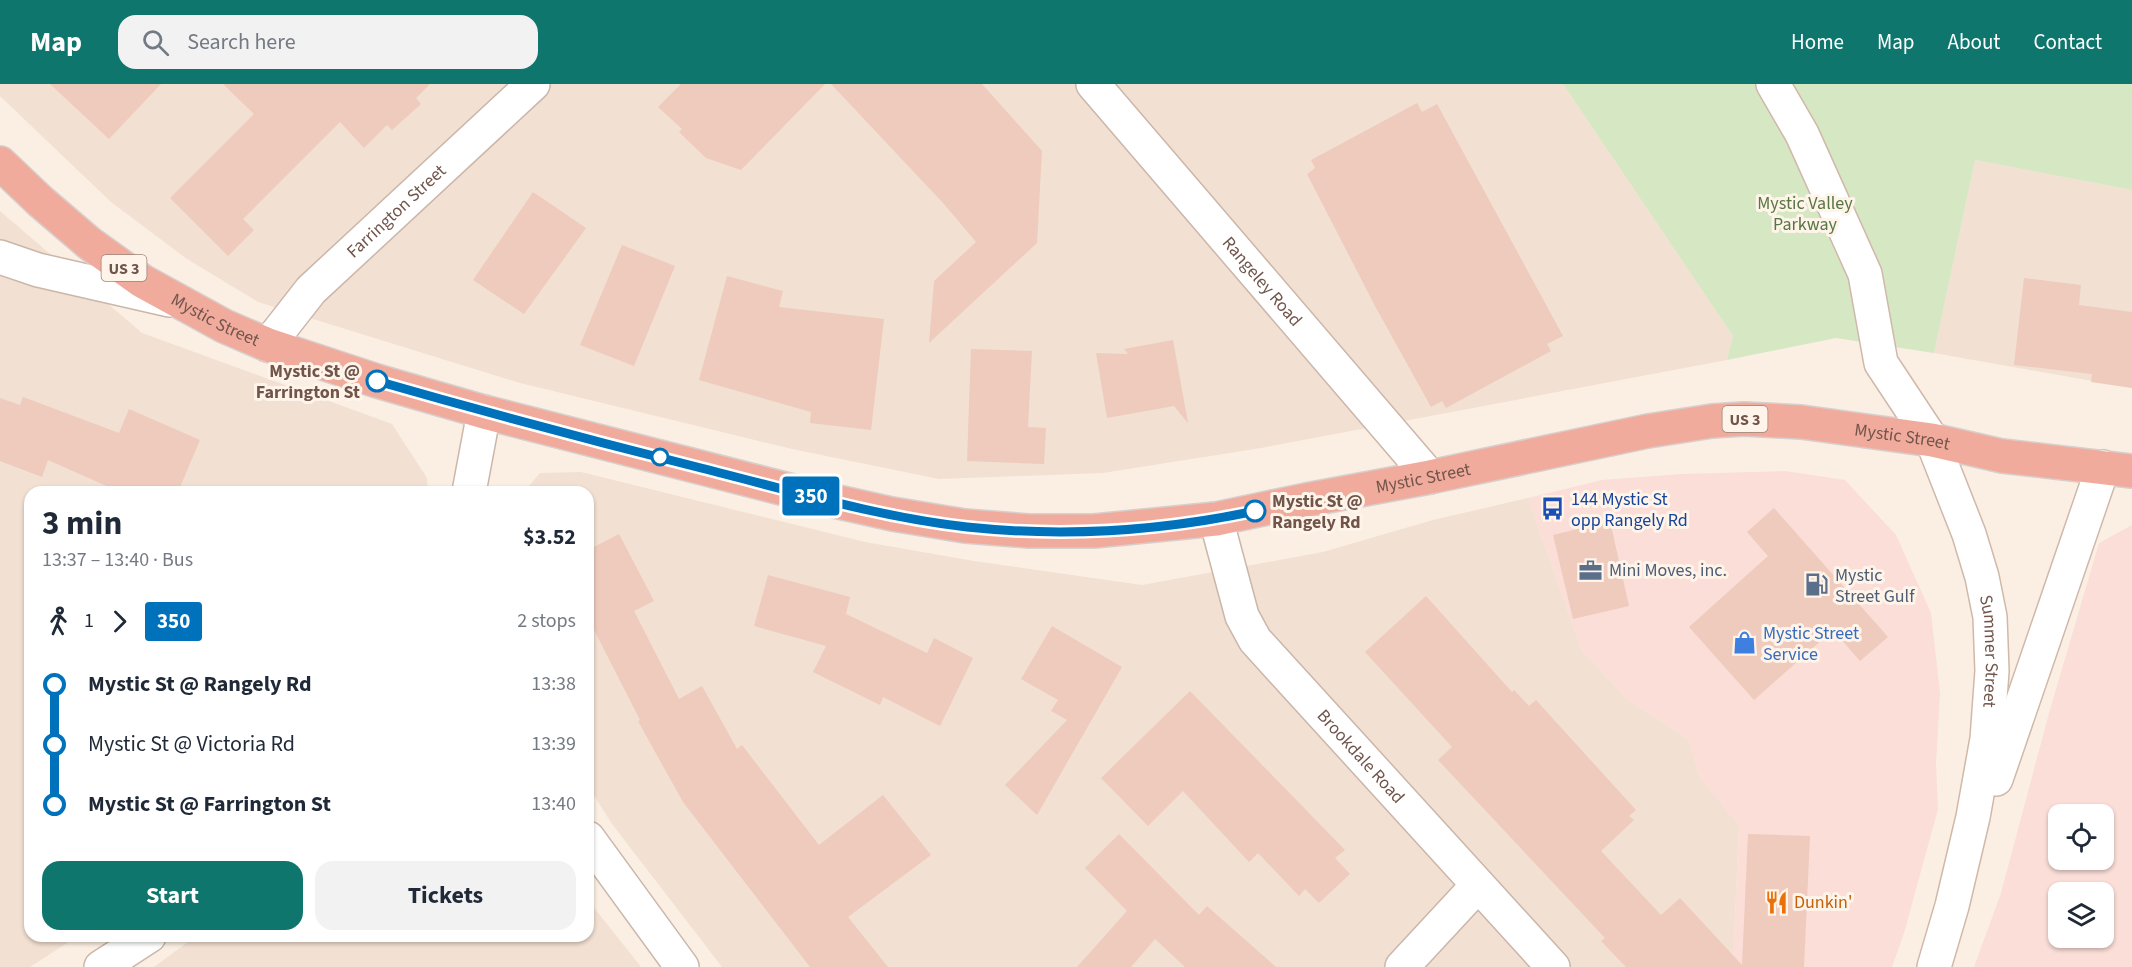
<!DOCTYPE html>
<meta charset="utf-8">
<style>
body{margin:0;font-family:"Source Sans 3",sans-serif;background:#f2f2f3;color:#1f2937;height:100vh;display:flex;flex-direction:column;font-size:22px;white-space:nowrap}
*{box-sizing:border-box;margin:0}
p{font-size:20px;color:#747a83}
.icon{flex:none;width:33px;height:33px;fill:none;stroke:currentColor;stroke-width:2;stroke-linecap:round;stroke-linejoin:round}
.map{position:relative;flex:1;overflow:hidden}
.drawer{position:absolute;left:24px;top:402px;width:570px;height:456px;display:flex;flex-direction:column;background:#fff;border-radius:18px;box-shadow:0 2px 4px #0004}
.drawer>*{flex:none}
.badge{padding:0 12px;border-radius:4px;font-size:21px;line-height:39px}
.buttons{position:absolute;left:2048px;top:720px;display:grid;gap:12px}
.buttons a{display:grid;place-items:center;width:66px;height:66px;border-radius:12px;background:#fff;box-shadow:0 2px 4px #0004;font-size:30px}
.map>.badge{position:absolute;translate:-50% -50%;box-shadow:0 0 0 3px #fff}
.legs{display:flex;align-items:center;gap:9px;height:66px;padding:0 18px;font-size:20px}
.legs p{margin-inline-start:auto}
.overview{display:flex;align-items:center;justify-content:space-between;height:102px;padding:0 18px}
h1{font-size:33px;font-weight:700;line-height:45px}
.action{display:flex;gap:12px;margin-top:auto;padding:12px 18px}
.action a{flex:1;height:69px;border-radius:18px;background:#0f766e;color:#fff;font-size:24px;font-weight:700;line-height:69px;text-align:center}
.action a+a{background:#f2f2f3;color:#1f2937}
ul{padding:0 18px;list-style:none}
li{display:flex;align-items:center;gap:21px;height:60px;font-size:22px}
li i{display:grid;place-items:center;width:9px;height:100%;margin:0 8px;background:currentColor}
li i::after{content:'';width:15px;height:15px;margin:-8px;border:4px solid;border-radius:50%;background:#fff}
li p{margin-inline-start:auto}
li:first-child i{background:linear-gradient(#0000 50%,currentColor 0)}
li:last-child i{background:linear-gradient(currentColor 50%,#0000 0)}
header{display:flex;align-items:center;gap:36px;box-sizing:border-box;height:84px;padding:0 30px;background:#0f766e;color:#fff}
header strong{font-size:28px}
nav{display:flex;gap:33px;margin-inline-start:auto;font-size:21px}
.search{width:420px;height:54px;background:#f2f2f3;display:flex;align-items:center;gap:15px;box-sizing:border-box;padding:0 21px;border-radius:18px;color:#747a83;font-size:22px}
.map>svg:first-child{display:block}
</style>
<header>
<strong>Map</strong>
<div class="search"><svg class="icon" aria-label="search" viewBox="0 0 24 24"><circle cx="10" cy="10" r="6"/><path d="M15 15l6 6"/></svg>Search here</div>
<nav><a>Home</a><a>Map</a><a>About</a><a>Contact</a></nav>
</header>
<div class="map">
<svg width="2132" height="883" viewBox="0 0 2132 883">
<rect width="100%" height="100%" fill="#fbefe3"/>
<!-- residential -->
<path fill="#f2e0d2" d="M 0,0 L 1563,0 L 1733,252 L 1727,276 L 1261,364 L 1103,389 L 939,395 L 792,365 L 520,299 L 258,218 L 187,175 L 111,118 L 0,12 Z
M 1975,76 L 2132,106 L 2132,304 L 1934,269 Z
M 0,127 L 142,249 L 392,340 L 427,394 L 428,408 L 30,408 L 30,852 L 78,852 L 30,883 L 0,883 Z
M 581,388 L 865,458 L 974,477 L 1142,501 L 1323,468 L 1433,436 L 1528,414 L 1581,565 L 1629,617 L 1688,655 L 1700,693 L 1739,741 L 1733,883 L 722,883 L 612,740 L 588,702 L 588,408 L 524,408 L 540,389 Z
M 588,816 L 641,883 L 154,883 L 196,852 L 588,852 Z"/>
<!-- commercial -->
<path fill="#faded7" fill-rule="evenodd" d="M 1785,387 L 1845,396 L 1896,451 L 1931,529 L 1940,609 L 1936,681 L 1938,725 L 1904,849 L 1892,883 L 1733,883 L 1739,741 L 1700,693 L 1688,655 L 1629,617 L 1581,565 L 1528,414 L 1602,396 L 1681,390 Z
M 2132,441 L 2132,883 L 1974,883 L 2001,809 L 2049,629 L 2099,459 ZM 2103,730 L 2103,776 L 2058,776 L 2058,730 ZM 2103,808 L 2103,854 L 2058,854 L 2058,808 Z"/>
<!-- green -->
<path fill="#d5e7c3" d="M 1563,0 L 2132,0 L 2132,106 L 1975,76 L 1934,269 L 1836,254 L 1727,276 L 1733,252 Z"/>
<!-- building -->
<path fill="#eecbbc" d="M 50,0 L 161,0 L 109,55 Z
M 223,0 L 430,0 L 416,14 L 421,20 L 392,46 L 387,41 L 364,64 L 340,38 L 243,135 L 254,146 L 228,172 L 170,114 L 254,30 Z
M 681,0 L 825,0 L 741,86 L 706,74 L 679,48 L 682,45 L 658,23 Z
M 831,0 L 982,0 L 1042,67 L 1037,159 L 929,259 L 934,197 L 976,158 L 944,120 Z
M 1417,19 L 1422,28 L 1437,20 L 1563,252 L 1547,260 L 1551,267 L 1446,324 L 1442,317 L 1431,323 L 1375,222 L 1307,90 L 1315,84 L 1311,76 Z
M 533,108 L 586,144 L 524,230 L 473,196 Z
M 622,161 L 675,182 L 634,282 L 580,261 Z
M 727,192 L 783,207 L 779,223 L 884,235 L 871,346 L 810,339 L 811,328 L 699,296 Z
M 2024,194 L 2081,201 L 2079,221 L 2132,228 L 2132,304 L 2091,298 L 2092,290 L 2014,281 Z
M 1173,256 L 1188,339 L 1174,322 L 1107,334 L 1096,269 L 1128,270 L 1124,265 Z
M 971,265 L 1032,267 L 1028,343 L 1046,344 L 1044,380 L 967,377 Z
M 23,313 L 119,349 L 129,325 L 200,356 L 178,408 L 120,408 L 48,376 L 42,393 L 0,377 L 0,314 L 20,321 Z
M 1774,424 L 1888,553 L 1860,577 L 1833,546 L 1754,616 L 1689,543 L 1768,472 L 1747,448 Z
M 1610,437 L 1629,522 L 1573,535 L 1553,451 Z
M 619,450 L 654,517 L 634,527 L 679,615 L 702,602 L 737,665 L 742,661 L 819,761 L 883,711 L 931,771 L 848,833 L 888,883 L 810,883 L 683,718 L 638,637 L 640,636 L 588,534 L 588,466 Z
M 768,491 L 850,513 L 846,530 L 927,569 L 934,554 L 973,574 L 940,642 L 883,613 L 880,621 L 813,588 L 826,562 L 754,542 Z
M 1426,512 L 1512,608 L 1514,606 L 1529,622 L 1536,616 L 1636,726 L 1629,732 L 1634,736 L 1601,767 L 1661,831 L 1680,814 L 1742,881 L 1748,750 L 1810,752 L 1804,883 L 1626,883 L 1601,857 L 1605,854 L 1438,676 L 1452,663 L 1365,568 Z
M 1052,542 L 1122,583 L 1037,731 L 1005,701 L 1067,636 L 1051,627 L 1058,616 L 1021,595 Z
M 1190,607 L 1345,766 L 1335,774 L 1350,790 L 1319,819 L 1305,805 L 1299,812 L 1258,769 L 1249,778 L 1183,707 L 1148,742 L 1101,694 Z
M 1119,750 L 1199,831 L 1207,822 L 1276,883 L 1185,883 L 1155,855 L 1131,883 L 1077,883 L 1127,827 L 1085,784 Z"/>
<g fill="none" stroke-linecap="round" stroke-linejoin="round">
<defs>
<g id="street">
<path id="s1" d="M 1093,0 L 1430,393"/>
<path d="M 0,173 L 38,186 L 169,216"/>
<path id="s2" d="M 268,261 L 311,206 L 533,0"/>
<path d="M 469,408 L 484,328"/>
<path id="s3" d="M 1216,435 L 1242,532 L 1255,556 L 1553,883"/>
<path d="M 588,754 L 682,883"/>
<path d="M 101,883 L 149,852"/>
<path d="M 1402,883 L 1478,801"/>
</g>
<g id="secondary">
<path id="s4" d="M 1773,0 L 1802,50 L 1865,190 L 1881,279 L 1932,356 L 1969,450 L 1982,493 L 1990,533 L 1992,587 L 1987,655 L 1973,733 L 1952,822 L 1934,883"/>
<path d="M 1996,695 L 2103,383"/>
</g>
<g id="highway">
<path id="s5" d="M 0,79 L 40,117 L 89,159 L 142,197 L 224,242 L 268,261 L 377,297 L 484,328 L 816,413 L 892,430 L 965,442 L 1029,447 L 1094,447 L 1216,435 L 1306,416 L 1430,393 L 1648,347 L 1712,337 L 1744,335 L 1801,338 L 1932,356 L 2002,372 L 2132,387"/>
</g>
</defs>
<!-- street casing -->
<use href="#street" stroke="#cbb6aa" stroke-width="36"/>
<!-- secondary casing -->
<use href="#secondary" stroke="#d0b8ab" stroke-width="36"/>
<!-- highway casing -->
<use href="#highway" stroke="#d7cfcd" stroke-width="36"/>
<!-- street -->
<use href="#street" stroke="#fff" stroke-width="33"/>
<!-- secondary -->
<use href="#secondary" stroke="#fff" stroke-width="33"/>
<!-- highway -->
<use href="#highway" stroke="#f1ab9d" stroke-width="33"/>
</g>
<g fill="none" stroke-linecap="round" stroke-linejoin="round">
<defs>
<path id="line-1" d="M 377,297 C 485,328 593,357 701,384 C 789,406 877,433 967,443 C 1062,453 1161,447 1255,427"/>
</defs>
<!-- line-1 casing -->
<use href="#line-1" stroke="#fff" stroke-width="14"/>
<!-- line-1 -->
<use href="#line-1" stroke="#0072bc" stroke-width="9"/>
</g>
<!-- icons -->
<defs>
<symbol id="bus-bare" viewBox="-9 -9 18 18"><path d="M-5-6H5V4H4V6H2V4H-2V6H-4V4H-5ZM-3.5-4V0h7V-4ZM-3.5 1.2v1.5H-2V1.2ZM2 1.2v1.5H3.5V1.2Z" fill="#1a4fb4" stroke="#fef4e9" stroke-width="2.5" paint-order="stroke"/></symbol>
<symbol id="office-bare" viewBox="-9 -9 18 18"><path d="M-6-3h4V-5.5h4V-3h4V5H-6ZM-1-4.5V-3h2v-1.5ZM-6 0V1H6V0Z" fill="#5c6f8a" stroke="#fef4e9" stroke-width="2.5" paint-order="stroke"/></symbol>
<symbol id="fuel-bare" viewBox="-9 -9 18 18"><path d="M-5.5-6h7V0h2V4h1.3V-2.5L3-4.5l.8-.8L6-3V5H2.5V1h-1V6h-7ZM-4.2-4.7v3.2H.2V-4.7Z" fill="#5c6f8a" stroke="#fef4e9" stroke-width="2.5" paint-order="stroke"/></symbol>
<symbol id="shop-bare" viewBox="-9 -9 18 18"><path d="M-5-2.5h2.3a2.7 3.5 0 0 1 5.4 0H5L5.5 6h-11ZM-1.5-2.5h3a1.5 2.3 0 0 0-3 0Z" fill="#3f7fe0" stroke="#fef4e9" stroke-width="2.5" paint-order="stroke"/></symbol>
<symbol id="restaurant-bare" viewBox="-9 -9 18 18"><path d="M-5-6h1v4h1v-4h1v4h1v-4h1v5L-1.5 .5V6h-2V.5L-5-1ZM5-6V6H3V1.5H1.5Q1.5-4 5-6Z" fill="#e8710a" stroke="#fef4e9" stroke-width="2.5" paint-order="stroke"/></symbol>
</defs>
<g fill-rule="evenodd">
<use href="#bus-bare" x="1536" y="408" width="33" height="33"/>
<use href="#office-bare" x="1574" y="470" width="33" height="33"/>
<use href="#fuel-bare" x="1800" y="484" width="33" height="33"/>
<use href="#shop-bare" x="1728" y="542" width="33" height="33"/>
<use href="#restaurant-bare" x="1760" y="802" width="33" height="33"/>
</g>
<!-- markers -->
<g fill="#fff" stroke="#0072bc" stroke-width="3">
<circle cx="377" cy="297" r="10"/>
<circle cx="660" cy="373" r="8"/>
<circle cx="1255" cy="427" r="10"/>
</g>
<g text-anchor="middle" stroke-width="6" stroke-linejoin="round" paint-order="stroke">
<!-- shield labels -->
<g fill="#fef4e9" stroke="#9b857a" stroke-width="1.5">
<rect x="101.5" y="171" width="45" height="26" rx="4.5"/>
<rect x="1722.5" y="322" width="45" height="26" rx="4.5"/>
</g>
<g font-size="16" font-weight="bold" fill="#71554b">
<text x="124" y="190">US 3</text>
<text x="1745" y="341">US 3</text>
</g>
<!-- park labels -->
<g font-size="18" fill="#577643" stroke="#fef4e9">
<text x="1805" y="125">Mystic Valley<tspan x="1805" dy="21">Parkway</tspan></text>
</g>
<!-- street labels -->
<g font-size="18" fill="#71554b" stroke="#fef4e9">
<text dy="6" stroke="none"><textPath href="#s2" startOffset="186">Farrington Street</textPath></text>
<text dy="6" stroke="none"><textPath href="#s1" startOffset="260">Rangeley Road</textPath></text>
<text dy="6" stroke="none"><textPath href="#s5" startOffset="268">Mystic Street</textPath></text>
<text dy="6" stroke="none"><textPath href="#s5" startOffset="1996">Mystic Street</textPath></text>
<text dy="6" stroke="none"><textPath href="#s5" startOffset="1510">Mystic Street</textPath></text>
<text dy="6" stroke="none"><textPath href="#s4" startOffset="615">Summer Street</textPath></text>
<text dy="6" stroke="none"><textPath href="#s3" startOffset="285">Brookdale Road</textPath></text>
</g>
<!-- stop labels -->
<g font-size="18" font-weight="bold" fill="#71554b" stroke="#fef4e9" text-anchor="end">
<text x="360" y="293">Mystic St @<tspan x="360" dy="21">Farrington St</tspan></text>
<text x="1272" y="423" text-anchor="start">Mystic St @<tspan x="1272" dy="21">Rangely Rd</tspan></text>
</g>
<!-- transit labels -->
<g font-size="18" fill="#164399" stroke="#fef4e9" text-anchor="start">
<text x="1571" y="421">144 Mystic St<tspan x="1571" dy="21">opp Rangely Rd</tspan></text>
</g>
<!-- service labels -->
<g font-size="18" fill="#4e5e75" stroke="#fef4e9" text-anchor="start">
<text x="1609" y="492">Mini Moves, inc.</text>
<text x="1835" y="497">Mystic<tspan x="1835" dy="21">Street Gulf</tspan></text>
</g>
<!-- shop labels -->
<g font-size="18" fill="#366cbe" stroke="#fef4e9" text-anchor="start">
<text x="1763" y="555">Mystic Street<tspan x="1763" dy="21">Service</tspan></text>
</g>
<!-- food labels -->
<g font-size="18" fill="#c56008" stroke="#fef4e9" text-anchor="start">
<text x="1794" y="824">Dunkin'</text>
</g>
</g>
</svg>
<div class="buttons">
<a><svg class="icon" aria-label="locate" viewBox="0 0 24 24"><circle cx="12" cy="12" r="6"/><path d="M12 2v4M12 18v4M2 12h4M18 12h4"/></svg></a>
<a><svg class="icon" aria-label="layers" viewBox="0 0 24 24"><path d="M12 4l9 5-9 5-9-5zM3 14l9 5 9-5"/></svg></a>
</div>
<b class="badge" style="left:811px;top:412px;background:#0072bc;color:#fff">350</b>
<section class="drawer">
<div class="overview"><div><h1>3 min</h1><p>13:37 – 13:40 · Bus</p></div><b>$3.52</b></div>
<div class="legs"><svg class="icon" aria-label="walk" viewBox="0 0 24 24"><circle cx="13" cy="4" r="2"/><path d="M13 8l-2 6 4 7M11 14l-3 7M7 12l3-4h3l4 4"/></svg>1<svg class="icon" aria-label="forward" viewBox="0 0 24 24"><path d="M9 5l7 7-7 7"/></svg><b class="badge" style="background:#0072bc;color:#fff">350</b><p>2 stops</p></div>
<ul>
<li><i style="color:#0072bc"></i><b>Mystic St @ Rangely Rd</b><p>13:38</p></li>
<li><i style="color:#0072bc"></i><span>Mystic St @ Victoria Rd</span><p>13:39</p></li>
<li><i style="color:#0072bc"></i><b>Mystic St @ Farrington St</b><p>13:40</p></li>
</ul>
<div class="action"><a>Start</a><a>Tickets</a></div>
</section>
</div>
